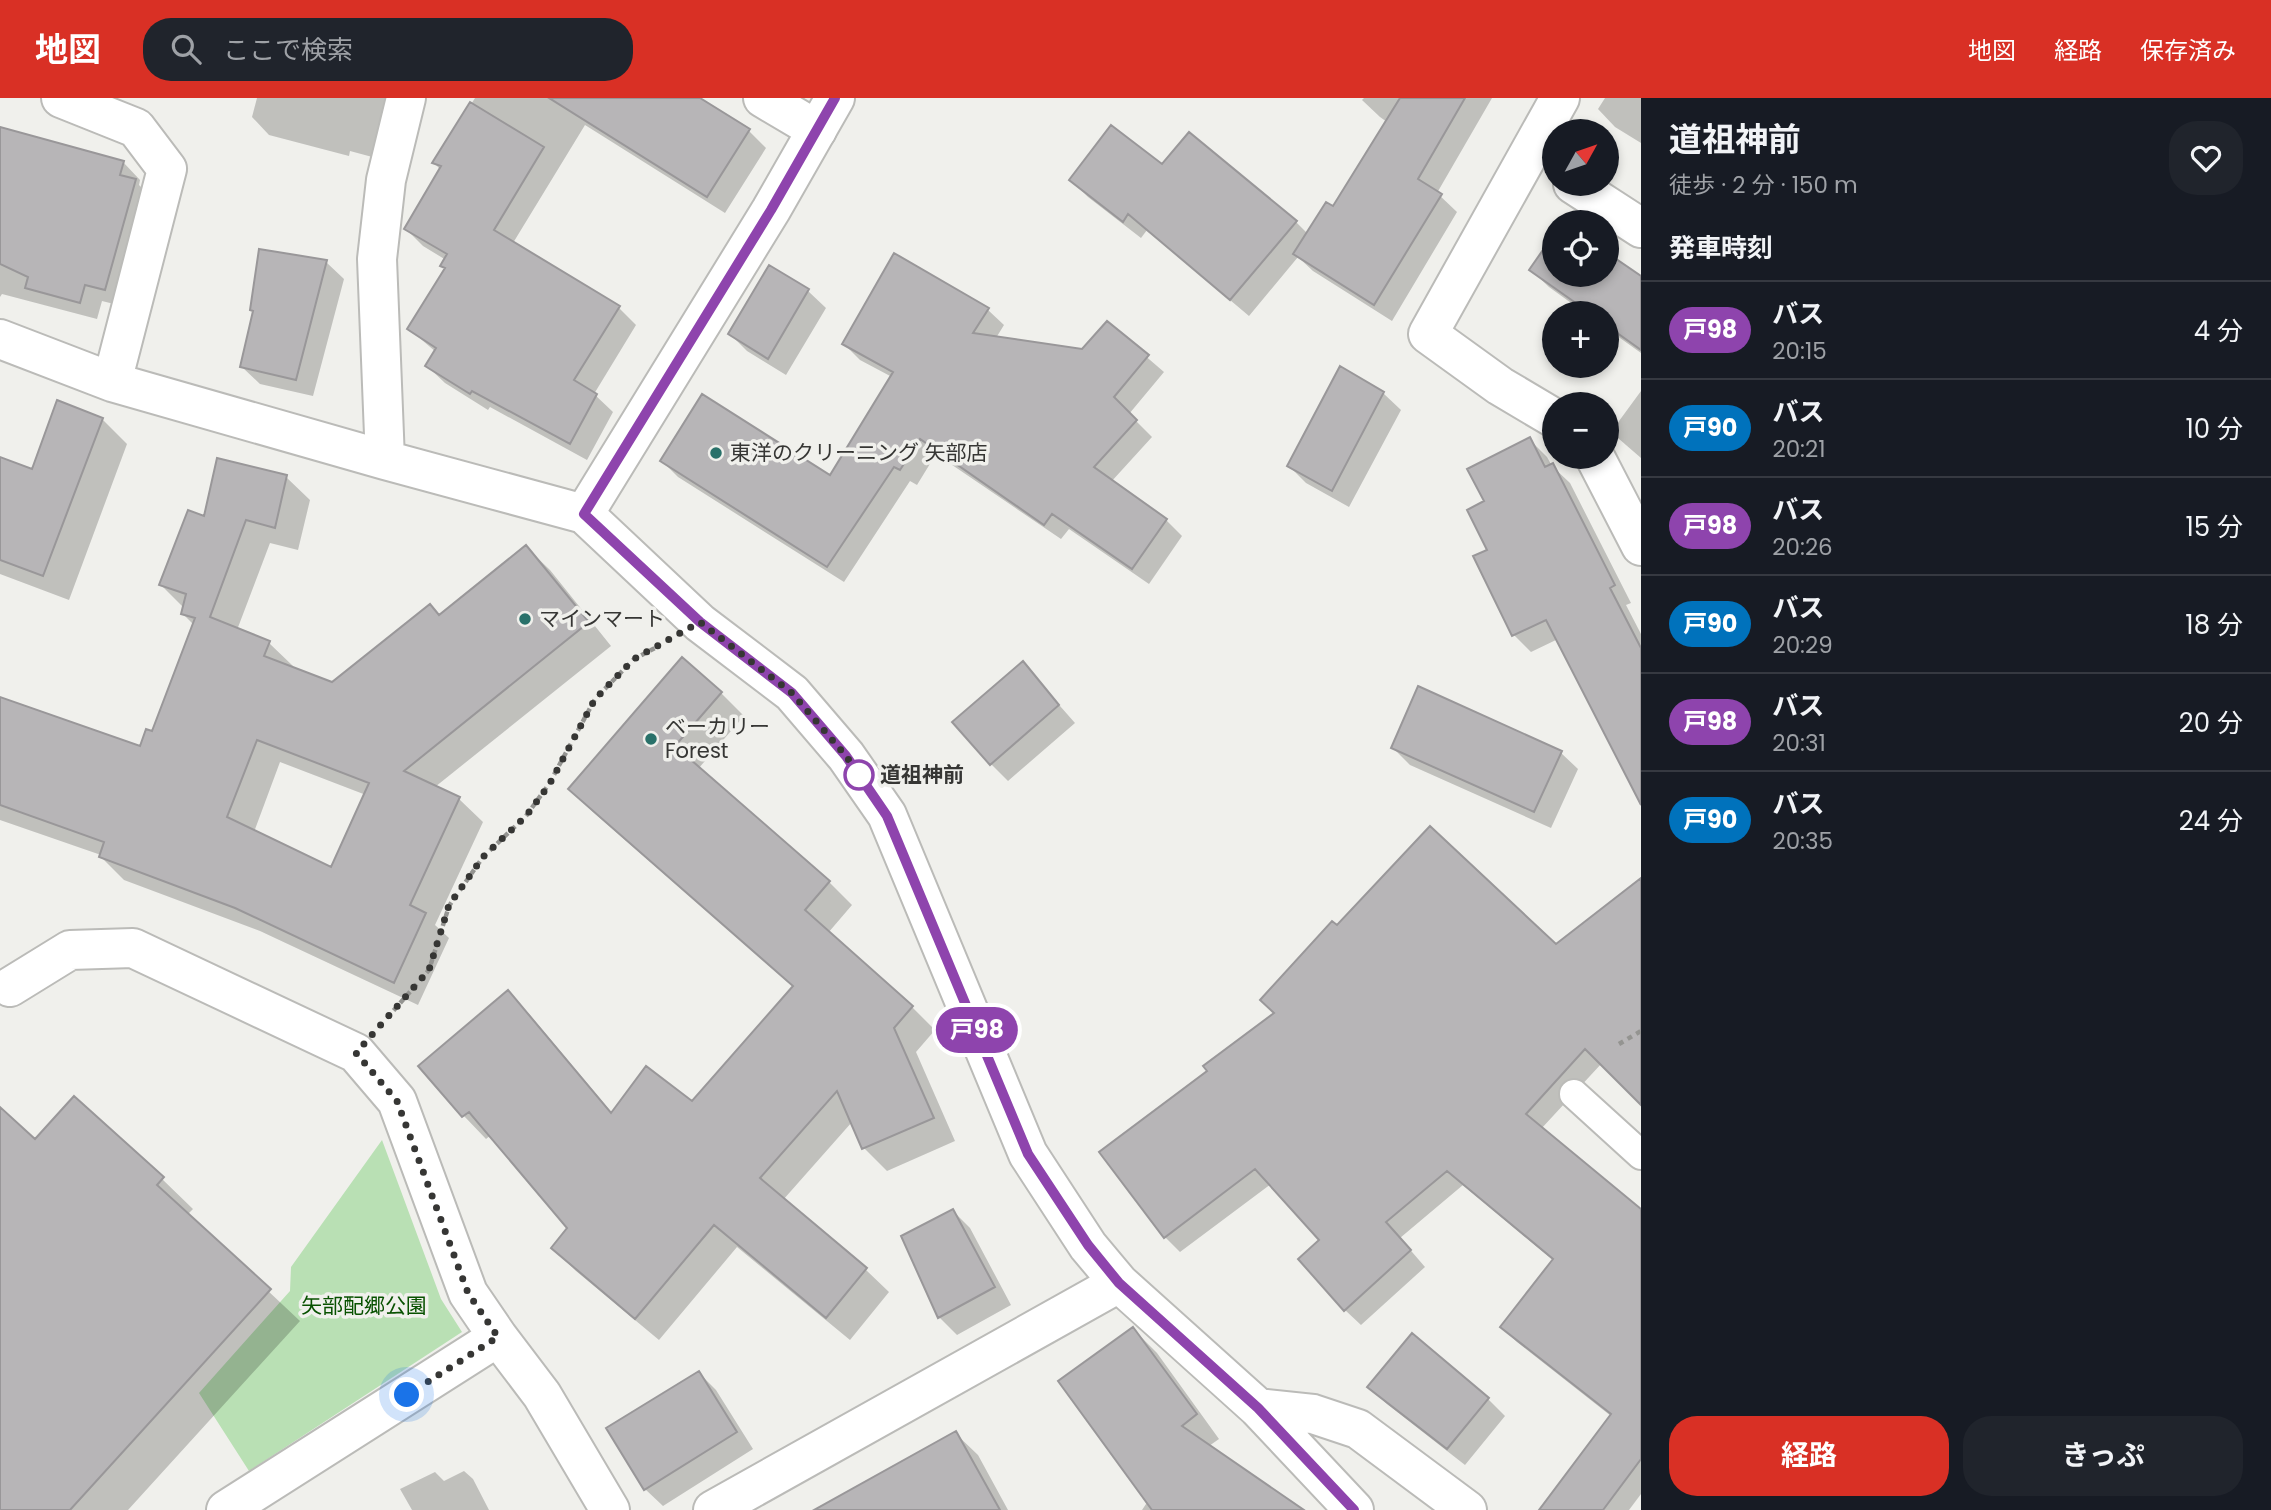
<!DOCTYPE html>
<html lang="ja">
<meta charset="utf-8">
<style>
body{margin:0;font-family:Poppins,"Noto Sans JP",sans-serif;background:#20242c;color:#f1f3f6;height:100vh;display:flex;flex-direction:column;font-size:26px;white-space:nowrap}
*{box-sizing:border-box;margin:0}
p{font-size:23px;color:#9ea1a6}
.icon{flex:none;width:38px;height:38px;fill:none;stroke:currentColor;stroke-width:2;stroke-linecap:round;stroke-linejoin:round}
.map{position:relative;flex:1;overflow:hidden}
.drawer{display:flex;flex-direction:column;background:#171b24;width:630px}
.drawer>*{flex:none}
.badge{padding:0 14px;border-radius:23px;font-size:24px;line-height:46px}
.needle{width:46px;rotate:50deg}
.buttons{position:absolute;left:1542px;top:21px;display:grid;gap:14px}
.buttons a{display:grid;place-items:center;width:77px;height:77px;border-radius:50%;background:#171b24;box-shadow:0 4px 10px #0003;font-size:35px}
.you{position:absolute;width:35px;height:35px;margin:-18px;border:5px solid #fff;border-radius:50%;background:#1a73e8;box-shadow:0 0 0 10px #1a73e833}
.map>.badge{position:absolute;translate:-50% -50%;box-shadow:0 0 0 4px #fff}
h2{padding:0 28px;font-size:26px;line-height:63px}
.round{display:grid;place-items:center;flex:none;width:74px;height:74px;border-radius:28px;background:#20242c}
.overview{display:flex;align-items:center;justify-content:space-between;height:119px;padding:0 28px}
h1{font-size:33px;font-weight:700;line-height:52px}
.primary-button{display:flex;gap:14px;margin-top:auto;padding:14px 28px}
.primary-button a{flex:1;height:80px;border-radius:28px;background:#d93025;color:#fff;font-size:28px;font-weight:700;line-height:80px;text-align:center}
.primary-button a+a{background:#20242c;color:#f1f3f6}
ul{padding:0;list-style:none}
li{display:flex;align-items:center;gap:21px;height:98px;padding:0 28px;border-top:2px solid #363941}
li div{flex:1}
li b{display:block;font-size:26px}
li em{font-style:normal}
li .badge{min-width:77px;font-weight:700;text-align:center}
header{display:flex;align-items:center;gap:42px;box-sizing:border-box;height:98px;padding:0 35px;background:#d93025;color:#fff}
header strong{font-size:33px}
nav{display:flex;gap:38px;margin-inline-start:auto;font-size:24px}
.search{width:490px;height:63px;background:#20242c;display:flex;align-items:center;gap:18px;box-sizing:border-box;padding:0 24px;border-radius:28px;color:#9ea1a6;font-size:26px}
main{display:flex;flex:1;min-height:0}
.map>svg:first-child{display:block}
</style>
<header>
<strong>地図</strong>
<div class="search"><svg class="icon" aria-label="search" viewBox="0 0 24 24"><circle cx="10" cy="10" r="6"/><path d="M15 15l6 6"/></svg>ここで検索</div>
<nav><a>地図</a><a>経路</a><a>保存済み</a></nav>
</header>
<main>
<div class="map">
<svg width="1641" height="1412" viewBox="0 0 1641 1412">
<rect width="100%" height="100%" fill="#f0f0ec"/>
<!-- green -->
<path fill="#b9e0b4" d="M 382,1042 L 441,1201 L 462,1234 L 249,1373 L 199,1295 L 290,1193 L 291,1169 Z"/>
<!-- shadow -->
<path fill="#0003" fill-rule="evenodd" d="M 257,0 L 392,0 L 376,60 L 350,53 L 349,58 L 269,37 L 252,19 Z
M 475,0 L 696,0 L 749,33 L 766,50 L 725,115 L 585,27 L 513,145 L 619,210 L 636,227 L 594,296 L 613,314 L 587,362 L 490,309 L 488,312 L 445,285 L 427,268 L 436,254 L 409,231 L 446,171 L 446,162 L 423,148 L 406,131 L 441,72 L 434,65 Z
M 1364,0 L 1492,0 L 1437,95 L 1457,114 L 1392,223 L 1313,173 L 1298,159 L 1249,218 L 1147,132 L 1141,140 L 1088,99 L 1071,82 L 1162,68 L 1296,124 L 1308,136 L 1334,110 L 1387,24 L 1380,19 L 1362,2 Z
M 1605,0 L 1641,0 L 1641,45 L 1615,29 L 1598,11 Z
M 0,31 L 123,64 L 140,82 L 139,87 L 152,100 L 122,208 L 102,203 L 97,221 L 2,196 L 0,199 Z
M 1554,139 L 1554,177 L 1606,177 L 1606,156 L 1641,180 L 1641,255 L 1606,230 L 1606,215 L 1585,215 L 1549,189 L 1531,172 Z
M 326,164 L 344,181 L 313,298 L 260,286 L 242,269 Z
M 769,170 L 808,193 L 826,210 L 786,277 L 747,253 L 730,236 Z
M 988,212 L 1004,227 L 996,240 L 1083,253 L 1107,225 L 1164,274 L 1129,316 L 1152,339 L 1111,384 L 1166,422 L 1182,438 L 1149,486 L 1069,431 L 1061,441 L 936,356 L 917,387 L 910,383 L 844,484 L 678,379 L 662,363 L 831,379 L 892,279 L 860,262 L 844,246 Z
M 1641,293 L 1641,360 L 1611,334 Z
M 1383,295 L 1401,312 L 1349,409 L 1306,385 L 1289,368 Z
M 102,321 L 127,346 L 69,502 L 0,476 L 0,361 L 33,373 Z
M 1529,341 L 1547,359 L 1552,368 L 1570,385 L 1631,505 L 1626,507 L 1641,536 L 1641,703 L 1558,541 L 1531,554 L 1514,537 L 1489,453 L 1486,404 Z
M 286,379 L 310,402 L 298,452 L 270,445 L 237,532 L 269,545 L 293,568 L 292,570 L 333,586 L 430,508 L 440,518 L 526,449 L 550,472 L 611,548 L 435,689 L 459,701 L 483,724 L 435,827 L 449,840 L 418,907 L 260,833 L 124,782 L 101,759 L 101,757 L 0,722 L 0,601 L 141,650 L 153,635 L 194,527 L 183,516 L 184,510 L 161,487 L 205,420 ZM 280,664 L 366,697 L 331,771 L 254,734 Z
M 1023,566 L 1075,625 L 1008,683 L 991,666 Z
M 721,595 L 744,618 L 698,671 L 829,784 L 852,807 L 828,835 L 912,909 L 935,932 L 916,954 L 955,1043 L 887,1073 L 864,1050 L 852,1024 L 783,1102 L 866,1172 L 889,1194 L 850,1242 L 737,1149 L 659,1242 L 576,1173 L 553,1150 L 569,1130 L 491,1037 L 486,1041 L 464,1018 L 508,895 L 530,917 L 613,1016 L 693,1006 L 794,889 L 593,714 L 570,691 Z
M 1393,650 L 1560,654 L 1578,671 L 1551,730 L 1410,667 Z
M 1641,782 L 1641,1005 L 1602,965 L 1541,1031 L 1641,1113 L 1641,1396 L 1629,1412 L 1541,1412 L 1611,1318 L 1517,1244 L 1502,1229 L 1554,1163 L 1463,1087 L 1400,1140 L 1425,1169 L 1361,1227 L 1345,1212 L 1322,1142 L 1271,1086 L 1180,1154 L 1165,1139 L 1210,973 L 1276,915 L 1337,829 L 1556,849 Z
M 0,1011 L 35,1044 L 162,1081 L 193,1111 L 187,1117 L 300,1223 L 128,1412 L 0,1412 Z
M 953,1113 L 970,1130 L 1011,1207 L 957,1237 L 939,1219 L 904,1139 Z
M 1133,1231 L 1157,1255 L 1219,1341 L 1209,1348 L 1293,1412 L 1142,1412 L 1148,1403 Z
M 1412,1238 L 1488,1301 L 1505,1318 L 1465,1367 L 1387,1306 L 1369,1289 Z
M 699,1275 L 716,1292 L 753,1351 L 663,1408 L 645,1391 Z
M 955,1335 L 978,1357 L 1008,1412 L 817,1412 Z
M 464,1373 L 473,1381 L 489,1412 L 412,1412 L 400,1391 L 435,1374 L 444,1383 Z"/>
<!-- building -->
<path fill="#b7b5b7" stroke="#999799" stroke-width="2" fill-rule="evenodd" d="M 549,0 L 700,0 L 750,31 L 707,99 Z
M 1400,0 L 1465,0 L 1418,81 L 1442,96 L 1374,207 L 1293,156 L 1326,104 L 1333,108 Z
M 470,4 L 544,49 L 494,132 L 620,208 L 574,282 L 597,296 L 570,346 L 472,293 L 470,296 L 425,268 L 436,250 L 407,231 L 445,170 L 440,168 L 447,156 L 404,131 L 441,68 L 432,65 Z
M 1111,27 L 1162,66 L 1189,34 L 1297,123 L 1230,202 L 1128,116 L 1123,124 L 1069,82 Z
M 0,29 L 124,63 L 120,77 L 136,81 L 105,192 L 85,187 L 80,205 L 25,190 L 28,179 L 0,166 Z
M 1554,136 L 1554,177 L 1606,177 L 1606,154 L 1641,178 L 1641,252 L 1606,227 L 1606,215 L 1590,215 L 1529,172 Z
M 259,151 L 327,162 L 296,282 L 240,269 L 253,213 L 250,212 Z
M 894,155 L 989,210 L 973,235 L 1082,251 L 1107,223 L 1149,257 L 1114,299 L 1137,322 L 1094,369 L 1167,421 L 1132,471 L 1052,416 L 1044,427 L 920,341 L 900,372 L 894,369 L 827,469 L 660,363 L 702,296 L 830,377 L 893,274 L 842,246 Z
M 769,167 L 809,191 L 768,261 L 728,236 Z
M 1340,268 L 1384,294 L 1332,393 L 1287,368 Z
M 57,302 L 103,320 L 43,478 L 0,462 L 0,359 L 32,371 Z
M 1530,339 L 1545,369 L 1553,365 L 1615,487 L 1610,490 L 1641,550 L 1641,707 L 1546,522 L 1512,538 L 1473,458 L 1487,452 L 1467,412 L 1484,403 L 1467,371 Z
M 217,360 L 287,377 L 275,430 L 246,422 L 210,519 L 270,543 L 264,558 L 332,584 L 430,506 L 439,517 L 526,447 L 589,524 L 404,673 L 460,699 L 410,807 L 426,815 L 394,885 L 235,810 L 99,759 L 104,744 L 0,707 L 0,599 L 140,648 L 146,631 L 152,633 L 195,520 L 181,516 L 186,496 L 159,487 L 188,412 L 204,418 ZM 257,642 L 369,685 L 331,769 L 227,719 Z
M 682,559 L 722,594 L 675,648 L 830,783 L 805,812 L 913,908 L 894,930 L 934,1020 L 862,1051 L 837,993 L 760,1080 L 867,1170 L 826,1220 L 714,1127 L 635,1221 L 551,1150 L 567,1130 L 469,1014 L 462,1019 L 418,968 L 508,892 L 611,1015 L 646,968 L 692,1003 L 793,888 L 568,691 Z
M 1023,563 L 1059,607 L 990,667 L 952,624 Z
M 1418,588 L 1562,653 L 1534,714 L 1391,650 Z
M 1430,728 L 1556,846 L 1641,780 L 1641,1007 L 1585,951 L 1526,1016 L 1641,1111 L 1641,1361 L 1603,1412 L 1539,1412 L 1611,1316 L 1500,1229 L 1553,1161 L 1447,1073 L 1386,1124 L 1411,1152 L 1344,1213 L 1298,1161 L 1319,1142 L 1255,1071 L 1164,1140 L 1099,1054 L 1207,973 L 1203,968 L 1274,915 L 1260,902 L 1332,823 L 1337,827 Z
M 74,998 L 164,1079 L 157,1087 L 271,1191 L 70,1412 L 0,1412 L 0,1009 L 35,1041 Z
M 953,1111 L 995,1189 L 938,1220 L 901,1138 Z
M 1133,1229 L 1197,1316 L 1182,1328 L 1304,1412 L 1152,1412 L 1058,1283 Z
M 1412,1235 L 1489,1300 L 1447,1351 L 1367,1289 Z
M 699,1273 L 737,1334 L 644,1392 L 606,1330 Z
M 956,1333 L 1000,1412 L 814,1412 Z"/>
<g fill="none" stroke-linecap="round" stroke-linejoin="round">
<defs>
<path id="service" d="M 1574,996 L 1641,1057"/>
<path id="minor" d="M 61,0 L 136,30 L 167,71 L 112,284
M 763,0 L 817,32
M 1573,86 L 1641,130
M 0,241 L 112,284 L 385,362 L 584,416 L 700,525 L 792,595 L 846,658 L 887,717 L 1028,1056 L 1088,1148 L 1119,1185 L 1258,1310 L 1354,1412
M 1554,320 L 1500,288 L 1428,236 L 1560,0
M 1595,359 L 1641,448
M 385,362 L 377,161 L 386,82 L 406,0
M 10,889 L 70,852 L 133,850 L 356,955 L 397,1003 L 468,1195 L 498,1239 L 542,1297 L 610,1412
M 1258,1310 L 1313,1316 L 1358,1331 L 1467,1412
M 226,1412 L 498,1239
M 713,1412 L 1119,1185"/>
<path id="tertiary" d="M 584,416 L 771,112 L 835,0"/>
</defs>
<!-- service casing -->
<use href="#service" stroke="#bbbbb8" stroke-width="32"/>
<!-- minor casing -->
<use href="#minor" stroke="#bbbbb8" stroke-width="42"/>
<!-- tertiary casing -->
<use href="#tertiary" stroke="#bbbbb8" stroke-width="42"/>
<!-- path -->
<path stroke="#949491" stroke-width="4.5" stroke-dasharray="5 5" stroke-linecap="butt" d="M 387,920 L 429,872 L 449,808 L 483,759 L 526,718 L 549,686 L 595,601 L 634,561 L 657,549
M 1619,946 L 1641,933"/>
<!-- service -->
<use href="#service" stroke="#fff" stroke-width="28"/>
<!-- minor -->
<use href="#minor" stroke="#fff" stroke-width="38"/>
<!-- tertiary -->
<use href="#tertiary" stroke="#fff" stroke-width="38"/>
</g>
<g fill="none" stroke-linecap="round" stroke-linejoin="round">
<defs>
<path id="line" d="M 835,0 L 771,112 L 584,416 L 700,524 L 792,595 L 846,658 L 887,718 L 1028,1056 L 1088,1147 L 1119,1185 L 1258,1310 L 1354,1412"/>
</defs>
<!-- line casing -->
<use href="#line" stroke="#fff" stroke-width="16"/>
<!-- line -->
<use href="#line" stroke="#8e44ad" stroke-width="10"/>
<!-- walk -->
<path stroke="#363634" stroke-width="7" stroke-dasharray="0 12.6" d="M 407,1297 L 498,1239 L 468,1195 L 397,1003 L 356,955 L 429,872 L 449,807 L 483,759 L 526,718 L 549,687 L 595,601 L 634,561 L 700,524 L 792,595 L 846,658 L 859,677"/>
</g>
<!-- markers -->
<g fill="#29716a" stroke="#f0f0ec" stroke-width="2.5">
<circle cx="716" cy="355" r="7"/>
<circle cx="525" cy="521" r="7"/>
<circle cx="651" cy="641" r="7"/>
</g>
<circle fill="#fff" stroke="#8e44ad" stroke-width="3.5" cx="859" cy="677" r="14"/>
<g text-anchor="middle" stroke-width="7" stroke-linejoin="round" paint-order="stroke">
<!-- poi labels -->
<g font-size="21" fill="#363634" stroke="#f0f0ec" text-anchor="start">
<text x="730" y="362">東洋のクリーニング 矢部店</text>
<text x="539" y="528">マインマート</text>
<text x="665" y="636">ベーカリー<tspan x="665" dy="24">Forest</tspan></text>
</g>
<!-- stop labels -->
<g font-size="21" font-weight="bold" fill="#363634" stroke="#f0f0ec" text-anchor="start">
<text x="880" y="684">道祖神前</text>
</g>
<!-- park labels -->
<g font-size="21" fill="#085100" stroke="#f0f0ec">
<text x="364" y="1215">矢部配郷公園</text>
</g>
</g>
</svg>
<div class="buttons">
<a><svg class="needle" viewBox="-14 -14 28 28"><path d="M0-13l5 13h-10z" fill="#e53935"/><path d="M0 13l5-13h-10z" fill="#9ea1a6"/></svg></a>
<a><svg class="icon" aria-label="locate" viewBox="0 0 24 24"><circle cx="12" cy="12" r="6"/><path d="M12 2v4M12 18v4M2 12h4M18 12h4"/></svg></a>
<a>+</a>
<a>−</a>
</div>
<div class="you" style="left:407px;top:1297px"></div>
<b class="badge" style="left:977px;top:932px;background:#8e44ad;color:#fff">戸98</b>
</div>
<section class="drawer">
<div class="overview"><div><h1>道祖神前</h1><p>徒歩 · 2 分 · 150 m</p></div><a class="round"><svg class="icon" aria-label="heart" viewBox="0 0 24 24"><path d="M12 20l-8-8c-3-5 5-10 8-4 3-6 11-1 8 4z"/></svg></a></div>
<h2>発車時刻</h2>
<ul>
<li><span class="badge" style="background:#8e44ad;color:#fff">戸98</span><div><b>バス</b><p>20:15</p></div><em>4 分</em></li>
<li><span class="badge" style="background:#0072bc;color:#fff">戸90</span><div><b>バス</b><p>20:21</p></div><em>10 分</em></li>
<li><span class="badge" style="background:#8e44ad;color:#fff">戸98</span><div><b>バス</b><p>20:26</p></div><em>15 分</em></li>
<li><span class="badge" style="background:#0072bc;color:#fff">戸90</span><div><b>バス</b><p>20:29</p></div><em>18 分</em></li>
<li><span class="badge" style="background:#8e44ad;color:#fff">戸98</span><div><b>バス</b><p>20:31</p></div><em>20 分</em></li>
<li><span class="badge" style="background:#0072bc;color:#fff">戸90</span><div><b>バス</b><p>20:35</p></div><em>24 分</em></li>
</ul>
<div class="primary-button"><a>経路</a><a>きっぷ</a></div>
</section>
</main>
